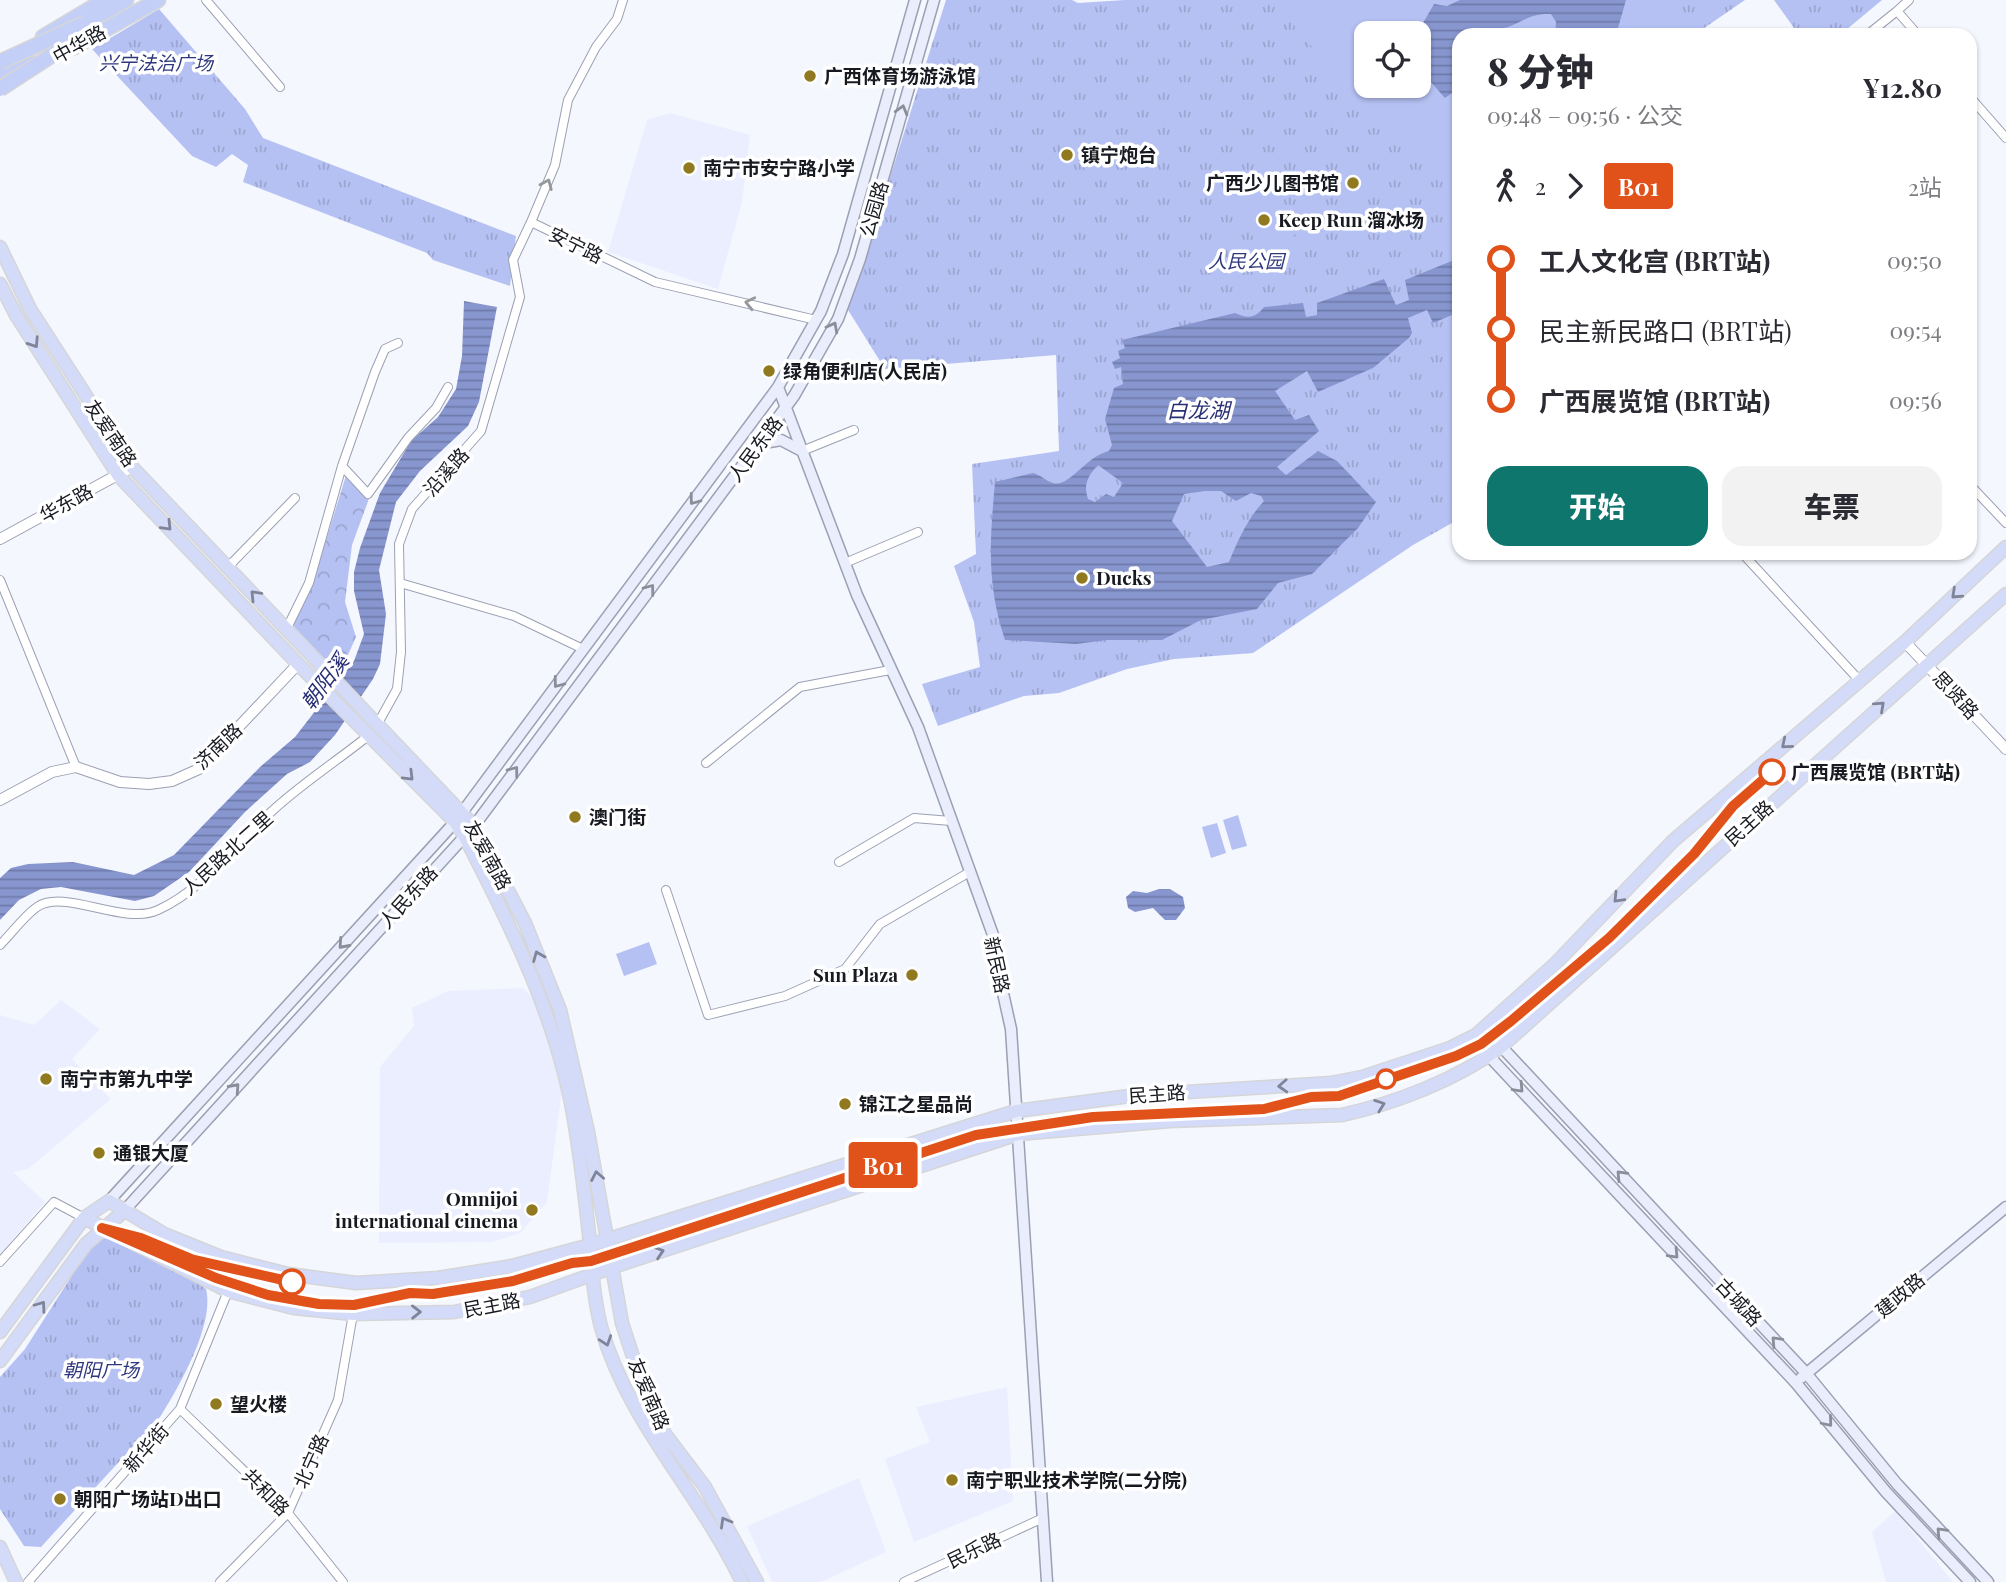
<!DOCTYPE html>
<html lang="zh">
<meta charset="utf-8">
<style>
body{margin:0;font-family:"Playfair Display","Noto Sans SC",serif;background:#f2f2f3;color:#2b2b33;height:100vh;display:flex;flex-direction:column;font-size:26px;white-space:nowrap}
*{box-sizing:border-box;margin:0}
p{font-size:23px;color:#7c7c81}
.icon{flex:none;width:38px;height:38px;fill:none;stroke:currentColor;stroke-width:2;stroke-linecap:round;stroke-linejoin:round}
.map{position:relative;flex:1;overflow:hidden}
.sheet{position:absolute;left:1452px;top:28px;width:525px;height:532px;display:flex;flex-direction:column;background:#fff;border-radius:21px;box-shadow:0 2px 5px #0004}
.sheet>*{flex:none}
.badge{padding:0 14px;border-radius:5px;font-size:24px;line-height:46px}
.fabs{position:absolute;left:1354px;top:21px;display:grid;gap:14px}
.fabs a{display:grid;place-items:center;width:77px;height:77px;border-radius:14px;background:#fff;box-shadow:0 2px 5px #0004;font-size:35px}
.map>.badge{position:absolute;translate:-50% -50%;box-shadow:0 0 0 4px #fff}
.legs{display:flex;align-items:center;gap:10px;height:77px;padding:0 35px;font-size:23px}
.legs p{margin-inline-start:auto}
.overview{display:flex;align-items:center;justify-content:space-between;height:119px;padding:0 35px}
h1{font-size:38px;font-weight:800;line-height:52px}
.button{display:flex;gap:14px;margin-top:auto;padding:14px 35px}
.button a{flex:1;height:80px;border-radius:21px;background:#0f766e;color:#fff;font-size:28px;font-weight:800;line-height:80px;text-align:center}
.button a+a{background:#f2f2f3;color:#2b2b33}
ul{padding:0 35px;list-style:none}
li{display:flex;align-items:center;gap:24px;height:70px;font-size:26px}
li i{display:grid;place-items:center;width:10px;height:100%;margin:0 9px;background:currentColor}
li i::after{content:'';width:18px;height:18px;margin:-9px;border:5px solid;border-radius:50%;background:#fff}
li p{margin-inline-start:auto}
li:first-child i{background:linear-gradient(#0000 50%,currentColor 0)}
li:last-child i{background:linear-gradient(currentColor 50%,#0000 0)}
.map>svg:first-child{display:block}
</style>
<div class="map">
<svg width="2006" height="1582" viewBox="0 0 2006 1582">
<defs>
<pattern id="forest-crowns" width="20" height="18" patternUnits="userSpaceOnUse" patternTransform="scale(1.75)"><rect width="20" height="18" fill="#b5c1f3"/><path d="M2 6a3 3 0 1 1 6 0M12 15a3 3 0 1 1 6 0" fill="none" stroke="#9ba5d0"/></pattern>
<pattern id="park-tufts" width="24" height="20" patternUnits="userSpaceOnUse" patternTransform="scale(1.75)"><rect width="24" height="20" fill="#b5c1f3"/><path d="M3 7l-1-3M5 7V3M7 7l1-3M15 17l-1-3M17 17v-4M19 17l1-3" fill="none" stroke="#9ba5d0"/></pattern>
<pattern id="water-rules" width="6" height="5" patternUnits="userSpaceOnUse" patternTransform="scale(1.75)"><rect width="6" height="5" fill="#8896d0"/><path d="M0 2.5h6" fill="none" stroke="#6e7aa8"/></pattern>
</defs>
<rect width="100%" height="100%" fill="#f5f7ff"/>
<!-- built -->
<path fill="#eaeeff" d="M 670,113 L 750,135 L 742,202 L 718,289 L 608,252 L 647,120 Z
M 523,988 L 535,1000 L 562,1090 L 547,1202 L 520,1233 L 492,1242 L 379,1243 L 380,1067 L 414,1026 L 412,1008 L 448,991 Z
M 61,1000 L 100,1029 L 72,1059 L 111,1099 L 28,1169 L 13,1172 L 45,1202 L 0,1254 L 0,1015 L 34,1025 Z
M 1007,1387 L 1013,1501 L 914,1542 L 885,1459 L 930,1442 L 916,1407 Z
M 859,1478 L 886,1552 L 821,1582 L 772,1582 L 747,1526 Z
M 1895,1511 L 1953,1582 L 1886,1582 L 1872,1532 Z"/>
<!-- forest -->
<path fill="url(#forest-crowns)" d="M 348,469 L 370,496 L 352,545 L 345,602 L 356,637 L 338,677 L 291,629 L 313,582 Z"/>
<!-- park -->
<path fill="url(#park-tufts)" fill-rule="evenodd" d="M 946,0 L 1072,0 L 1078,3 L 1125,0 L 1745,0 L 1694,35 L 1460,35 L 1459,519 L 1413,545 L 1253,653 L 1174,659 L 1127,669 L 1059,693 L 1024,696 L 938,726 L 922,684 L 980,667 L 974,622 L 954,566 L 976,554 L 972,464 L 1059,451 L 1056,355 L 885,369 L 848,310 ZM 1367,33 L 1419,33 L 1419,86 L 1367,86 Z
M 1774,0 L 1882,0 L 1840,35 L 1799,35 Z
M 159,9 L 245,109 L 263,138 L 516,236 L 510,286 L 433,260 L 427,253 L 243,182 L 248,165 L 232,154 L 216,167 L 192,156 L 92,49 Z
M 104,1238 C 140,1245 178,1267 206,1289 C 215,1324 179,1387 160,1417 L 41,1547 L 24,1546 L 0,1509 L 0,1377 L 25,1349 L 92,1244 Z"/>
<!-- garden -->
<path fill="#b5c1f3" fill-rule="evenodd" d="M 1287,0 L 1666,0 L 1681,24 L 1665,35 L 1460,35 L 1459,171 L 1353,97 L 1285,14 ZM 1367,33 L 1419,33 L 1419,86 L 1367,86 Z
M 1261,180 L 1299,244 L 1267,260 L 1229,196 Z
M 1238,815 L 1247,846 L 1232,850 L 1223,820 Z
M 1217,823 L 1226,853 L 1211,858 L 1202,827 Z
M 649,942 L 657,964 L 624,976 L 616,954 Z"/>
<!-- water -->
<path fill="url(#water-rules)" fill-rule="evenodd" d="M 1460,0 L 1626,0 L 1616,35 L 1555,35 L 1556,22 L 1551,14 C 1526,13 1522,25 1500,29 L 1496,35 L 1460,35 L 1459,88 L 1445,98 L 1429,80 L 1419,76 L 1419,30 L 1434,4 L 1447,6 Z
M 1459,258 L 1459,312 L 1433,323 L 1427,310 L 1408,318 L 1412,333 L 1409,338 L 1373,368 L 1318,392 L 1307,371 L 1275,391 L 1295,420 L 1309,415 L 1319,431 L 1277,467 L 1286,475 L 1318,451 L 1337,461 L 1376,502 L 1358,528 L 1312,574 L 1278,583 L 1257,609 L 1201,620 L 1162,640 L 1107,640 L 1076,644 L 1005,640 C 986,583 990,540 995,482 L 1033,473 C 1041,475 1046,481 1053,483 C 1069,488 1086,456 1109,451 L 1112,445 L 1105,419 L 1114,388 L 1123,384 L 1121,367 L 1115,369 L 1112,362 L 1120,358 L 1118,351 L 1125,348 L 1122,340 L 1235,313 C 1248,319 1256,318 1264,307 L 1303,303 L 1306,317 L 1317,315 L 1317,303 L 1384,279 L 1396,305 L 1409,300 L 1405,280 ZM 1098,465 L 1123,483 L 1114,497 L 1106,494 L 1095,502 L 1088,499 C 1083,484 1088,476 1098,465 ZM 1205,491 L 1221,491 L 1236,501 L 1251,493 L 1261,496 L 1264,501 C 1248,518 1238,540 1229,562 L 1207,567 L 1172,521 L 1184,494 Z
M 464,301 L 497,307 L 479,402 L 468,426 L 420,471 L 396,502 L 379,570 L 386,614 L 380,664 L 373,679 L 335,735 L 310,762 L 287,774 L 245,812 L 189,872 L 154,896 L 135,901 L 61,887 L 41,889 L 19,900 L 0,920 L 0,878 L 11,868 L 28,864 L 73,862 L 134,875 L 174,855 L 260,767 L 295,737 L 354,661 L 364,634 L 354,591 L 354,572 L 360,548 L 380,493 L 411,441 L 438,417 L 456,389 L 462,356 Z
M 1159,889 L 1170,889 L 1183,897 L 1185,908 L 1176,920 L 1165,920 L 1153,908 L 1135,912 L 1128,908 L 1126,897 L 1133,891 L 1147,893 Z"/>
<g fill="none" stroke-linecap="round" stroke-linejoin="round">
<defs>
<path id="minor" d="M 206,0 L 280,87
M 623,0 L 617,19 L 596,47 L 568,100 L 555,165 L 531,222 L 655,282 L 816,320
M 1897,11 L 1909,0
M 1867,35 L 1897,11 L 1918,35
M 1970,97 L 2006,138
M 802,451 L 854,430
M 342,466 L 368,494 L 408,438 L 436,408 L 448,387
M 1970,485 L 2006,523
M 1742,553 L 1860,681
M 845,563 L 918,532
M 228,567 L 295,498
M 0,580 L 76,767
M 400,583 L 514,616 L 583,649
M 287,628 L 309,583 L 342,466 L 375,372 L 385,349 L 398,343
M 377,725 L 397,689 L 401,652 L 399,544 L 412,509 L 481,431 L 520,297 L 513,260 L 531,222
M 706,763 L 800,687 L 890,670
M 839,862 L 914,818 L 951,821
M 666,890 L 708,1015 L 785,996 L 845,969 L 880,924 L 968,873
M 0,945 C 12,933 24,916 37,907 C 64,888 124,926 158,910 C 204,889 235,845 271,812 C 301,784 337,761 368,736
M 0,1262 L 54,1202 L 84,1218
M 180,1409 L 288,1513 L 343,1582
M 28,1582 L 180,1409 L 228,1291
M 220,1582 L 288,1513 L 338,1400 L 353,1314
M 904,1582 L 1043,1518"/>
<path id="tertiary" d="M 0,539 L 132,467
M 1905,642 L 2006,749
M 0,800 L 52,772 L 76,767 L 120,782 L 149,784 L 172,781 L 199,769 L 298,664"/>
<path id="secondary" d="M 778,387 L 857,595 L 918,727 L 997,946 L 1001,984 L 1011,1029 L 1047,1582
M 759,444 L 781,440 L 802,451
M 1484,1028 L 1806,1373 L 1897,1484 L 1988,1582
M 1476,1035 L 1489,1056 L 1796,1383 L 1886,1492 L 1970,1582
M 109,1201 L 455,822 L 778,387 L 821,311 L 843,254 L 915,0
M 123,1212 L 474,826 L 794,396 L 838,319 L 860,259 L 934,0
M 1801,1378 L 2006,1207"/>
<path id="primary" d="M 0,247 L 30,309 L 132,467 L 474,826 L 525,923 L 560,1010 L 588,1132 L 622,1323 L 639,1375 L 665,1434 L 705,1487 L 757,1582
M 0,284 L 16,315 L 118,475 L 298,664 L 455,822 L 464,835 C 513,931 561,1025 576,1132 C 582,1169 586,1206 590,1243 C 592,1271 594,1300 601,1327 C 628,1423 700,1493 742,1582
M 84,1218 L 228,1291 L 294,1308 L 353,1314 L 454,1312 L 530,1297 L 613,1267 L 1018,1134 L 1170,1121 L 1342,1115 C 1396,1103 1456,1080 1501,1047 L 2006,594
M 0,1332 L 84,1218 L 109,1201 L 164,1234 L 221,1257 L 288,1274 L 356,1283 L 438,1278 L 512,1266 L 590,1245 L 1016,1111 L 1137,1095 L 1331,1083 L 1362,1077 L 1450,1048 L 1476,1035 L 1555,964 L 1673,841 L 1905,642 L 2006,547
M 0,1361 L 86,1244 L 123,1212
M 0,1547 L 16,1582"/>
<path id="trunk" d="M 75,29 L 126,0
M 43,37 L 105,0
M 74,47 L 158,0
M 0,71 L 27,56"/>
</defs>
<!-- minor casing -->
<use href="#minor" stroke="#9ba0b2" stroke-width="10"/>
<!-- tertiary casing -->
<use href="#tertiary" stroke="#9ba0b2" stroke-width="12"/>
<!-- secondary casing -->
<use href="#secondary" stroke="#9ba0b2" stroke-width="13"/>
<!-- primary casing -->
<use href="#primary" stroke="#d5d6d7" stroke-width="15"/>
<!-- trunk casing -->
<use href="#trunk" stroke="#d5d6d7" stroke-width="17"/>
<!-- minor -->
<use href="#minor" stroke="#fff" stroke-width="8"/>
<!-- tertiary -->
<use href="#tertiary" stroke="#fff" stroke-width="10"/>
<!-- secondary -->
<use href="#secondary" stroke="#e9edfc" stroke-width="10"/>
<!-- primary -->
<use href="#primary" stroke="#d3dbf9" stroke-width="12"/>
<!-- trunk -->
<use href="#trunk" stroke="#c4cff7" stroke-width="14"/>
<defs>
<path id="trunk-bridge" d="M 0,62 L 85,23
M 0,89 L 83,35"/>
</defs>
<!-- trunk-bridge casing -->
<use href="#trunk-bridge" stroke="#d5d6d7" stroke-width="17" stroke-linecap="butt"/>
<!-- trunk-bridge -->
<use href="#trunk-bridge" stroke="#c4cff7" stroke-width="14"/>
</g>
<!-- one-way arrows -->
<defs><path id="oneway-chevron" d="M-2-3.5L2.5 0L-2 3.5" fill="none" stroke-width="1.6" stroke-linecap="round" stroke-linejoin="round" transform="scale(1.75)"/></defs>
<g stroke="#8b8e99">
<use href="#oneway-chevron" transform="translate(902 110) rotate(-74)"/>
<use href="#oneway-chevron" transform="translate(833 327) rotate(-62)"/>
<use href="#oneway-chevron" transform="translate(694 500) rotate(127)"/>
<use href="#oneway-chevron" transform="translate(650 589) rotate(-53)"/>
<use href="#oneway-chevron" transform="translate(558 683) rotate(127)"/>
<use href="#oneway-chevron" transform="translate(514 771) rotate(-53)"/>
<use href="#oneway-chevron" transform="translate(343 944) rotate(132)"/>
<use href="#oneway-chevron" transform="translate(235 1088) rotate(-48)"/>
<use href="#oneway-chevron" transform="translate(1519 1088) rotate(47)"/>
<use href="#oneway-chevron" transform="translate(1621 1175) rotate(-133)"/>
<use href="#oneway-chevron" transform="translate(1674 1254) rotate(47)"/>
<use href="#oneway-chevron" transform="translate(1776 1341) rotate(-133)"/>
<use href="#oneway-chevron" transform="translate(1828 1422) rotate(50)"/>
<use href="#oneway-chevron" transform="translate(1941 1532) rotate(-133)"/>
</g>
<g stroke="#97989b">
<use href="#oneway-chevron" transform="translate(547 184) rotate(-67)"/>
<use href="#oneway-chevron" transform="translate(750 303) rotate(-167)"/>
</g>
<g stroke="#7f8498">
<use href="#oneway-chevron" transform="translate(34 343) rotate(57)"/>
<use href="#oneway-chevron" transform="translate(167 526) rotate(46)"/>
<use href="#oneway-chevron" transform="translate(1956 594) rotate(137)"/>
<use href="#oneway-chevron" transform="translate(255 595) rotate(-134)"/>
<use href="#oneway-chevron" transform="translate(1880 706) rotate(-42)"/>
<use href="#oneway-chevron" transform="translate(1786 744) rotate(140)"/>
<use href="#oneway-chevron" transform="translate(409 776) rotate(45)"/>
<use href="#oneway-chevron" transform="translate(1618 898) rotate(134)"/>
<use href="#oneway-chevron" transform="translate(538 956) rotate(-112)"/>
<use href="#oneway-chevron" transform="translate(1283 1086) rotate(177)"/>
<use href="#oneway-chevron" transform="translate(1380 1105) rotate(-20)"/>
<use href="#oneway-chevron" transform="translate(597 1176) rotate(-101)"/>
<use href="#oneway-chevron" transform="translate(659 1252) rotate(-18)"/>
<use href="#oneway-chevron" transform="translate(41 1306) rotate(-54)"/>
<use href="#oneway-chevron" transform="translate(416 1312) rotate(-1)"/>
<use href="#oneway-chevron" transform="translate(606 1341) rotate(71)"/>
<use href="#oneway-chevron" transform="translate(725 1522) rotate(-120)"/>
</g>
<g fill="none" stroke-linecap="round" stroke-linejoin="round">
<defs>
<path id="line-1" d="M 292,1282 L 194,1260 L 141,1238 L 102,1228 L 216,1278 L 268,1295 L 319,1304 L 354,1305 L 410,1293 L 433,1294 L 513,1281 L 572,1263 L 591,1261 L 976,1135 L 1093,1117 L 1264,1109 L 1311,1097 L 1339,1096 L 1456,1056 L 1481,1044 L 1511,1021 L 1609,938 L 1694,854 L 1733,806 L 1772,772"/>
</defs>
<!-- line-1 casing -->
<use href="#line-1" stroke="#fff" stroke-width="16"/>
<!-- line-1 -->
<use href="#line-1" stroke="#e0521a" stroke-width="10"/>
</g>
<!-- markers -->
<g fill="#90791e" stroke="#fff" stroke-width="2.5">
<circle cx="810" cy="76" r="7"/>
<circle cx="1067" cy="155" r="7"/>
<circle cx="689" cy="168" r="7"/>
<circle cx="1353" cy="183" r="7"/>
<circle cx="1264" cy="220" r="7"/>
<circle cx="769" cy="371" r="7"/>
<circle cx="1082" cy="578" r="7"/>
<circle cx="575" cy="817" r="7"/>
<circle cx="912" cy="975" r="7"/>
<circle cx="46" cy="1079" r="7"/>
<circle cx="845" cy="1104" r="7"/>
<circle cx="99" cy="1153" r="7"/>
<circle cx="532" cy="1210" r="7"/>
<circle cx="216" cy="1404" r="7"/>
<circle cx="952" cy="1480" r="7"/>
<circle cx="60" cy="1499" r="7"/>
</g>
<g fill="#fff" stroke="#e0521a" stroke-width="3.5">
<circle cx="1772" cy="772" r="12"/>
<circle cx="1386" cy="1079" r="9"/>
<circle cx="292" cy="1282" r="12"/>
</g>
<g text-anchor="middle" stroke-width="7" stroke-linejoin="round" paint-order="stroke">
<!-- street labels -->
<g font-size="19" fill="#181a21" stroke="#fff">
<text transform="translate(79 44) rotate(-29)" y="7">中华路</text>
<text transform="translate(874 209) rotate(-74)" y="7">公园路</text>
<text transform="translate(576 245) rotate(26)" y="7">安宁路</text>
<text transform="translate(111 433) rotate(56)" y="7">友爱南路</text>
<text transform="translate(755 449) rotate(-53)" y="7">人民东路</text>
<text transform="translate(446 472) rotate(-48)" y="7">沿溪路</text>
<text transform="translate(66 503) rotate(-29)" y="7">华东路</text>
<text transform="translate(1956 695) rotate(47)" y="7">思贤路</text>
<text transform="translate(218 746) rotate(-44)" y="7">济南路</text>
<text transform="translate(1749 823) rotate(-42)" y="7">民主路</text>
<text transform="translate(227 853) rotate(-42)" y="7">人民路北二里</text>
<text transform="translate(488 855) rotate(61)" y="7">友爱南路</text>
<text transform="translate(408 897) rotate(-48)" y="7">人民东路</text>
<text transform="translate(997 965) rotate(78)" y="7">新民路</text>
<text transform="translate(1157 1094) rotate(-4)" y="7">民主路</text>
<text transform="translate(1900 1295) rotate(-40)" y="7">建政路</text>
<text transform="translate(1739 1302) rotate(47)" y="7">古城路</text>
<text transform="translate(492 1305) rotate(-11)" y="7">民主路</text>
<text transform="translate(649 1394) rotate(67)" y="7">友爱南路</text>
<text transform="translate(146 1448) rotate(-49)" y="7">新华街</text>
<text transform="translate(311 1461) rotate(-66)" y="7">北宁路</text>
<text transform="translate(266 1492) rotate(45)" y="7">共和路</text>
<text transform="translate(974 1550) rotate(-25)" y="7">民乐路</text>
</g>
<!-- park labels -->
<g font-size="19" font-style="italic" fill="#2e377d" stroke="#fff">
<text x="156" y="70">兴宁法治广场</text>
<text x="1246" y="268">人民公园</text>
<text x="101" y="1377">朝阳广场</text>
</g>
<!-- poi labels -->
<g font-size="19" font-weight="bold" fill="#181a21" stroke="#fff" text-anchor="start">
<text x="824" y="83">广西体育场游泳馆</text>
<text x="1081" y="162">镇宁炮台</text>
<text x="703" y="175">南宁市安宁路小学</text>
<text x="1339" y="190" text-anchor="end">广西少儿图书馆</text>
<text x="1278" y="227">Keep Run 溜冰场</text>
<text x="783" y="378">绿角便利店(人民店)</text>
<text x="1096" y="585">Ducks</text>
<text x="589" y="824">澳门街</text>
<text x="898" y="982" text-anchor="end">Sun Plaza</text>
<text x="60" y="1086">南宁市第九中学</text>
<text x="859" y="1111">锦江之星品尚</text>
<text x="113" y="1160">通银大厦</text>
<text x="518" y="1206" text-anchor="end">Omnijoi<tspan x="518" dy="22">international cinema</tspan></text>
<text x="230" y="1411">望火楼</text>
<text x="966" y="1487">南宁职业技术学院(二分院)</text>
<text x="74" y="1506">朝阳广场站D出口</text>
</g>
<!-- stop labels -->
<g font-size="19" font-weight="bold" fill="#181a21" stroke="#fff" text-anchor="start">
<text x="1791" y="779">广西展览馆 (BRT站)</text>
</g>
<!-- water labels -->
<g font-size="21" font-style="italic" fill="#272e73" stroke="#fff">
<text x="1198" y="418">白龙湖</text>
<text transform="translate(325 682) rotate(-53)" y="7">朝阳溪</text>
</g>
</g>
</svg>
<div class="fabs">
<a><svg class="icon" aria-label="locate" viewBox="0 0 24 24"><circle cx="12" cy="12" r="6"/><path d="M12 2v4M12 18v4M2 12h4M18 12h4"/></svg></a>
</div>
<b class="badge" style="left:883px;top:1165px;background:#e0521a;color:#fff">B01</b>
<section class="sheet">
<div class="overview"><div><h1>8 分钟</h1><p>09:48 – 09:56 · 公交</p></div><b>¥12.80</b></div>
<div class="legs"><svg class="icon" aria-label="walk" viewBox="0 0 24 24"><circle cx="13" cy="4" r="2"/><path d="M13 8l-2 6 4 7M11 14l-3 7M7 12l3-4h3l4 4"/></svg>2<svg class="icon" aria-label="forward" viewBox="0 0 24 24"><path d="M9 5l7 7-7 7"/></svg><b class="badge" style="background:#e0521a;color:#fff">B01</b><p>2站</p></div>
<ul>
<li><i style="color:#e0521a"></i><b>工人文化宫 (BRT站)</b><p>09:50</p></li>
<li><i style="color:#e0521a"></i><span>民主新民路口 (BRT站)</span><p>09:54</p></li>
<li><i style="color:#e0521a"></i><b>广西展览馆 (BRT站)</b><p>09:56</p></li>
</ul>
<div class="button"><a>开始</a><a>车票</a></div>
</section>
</div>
